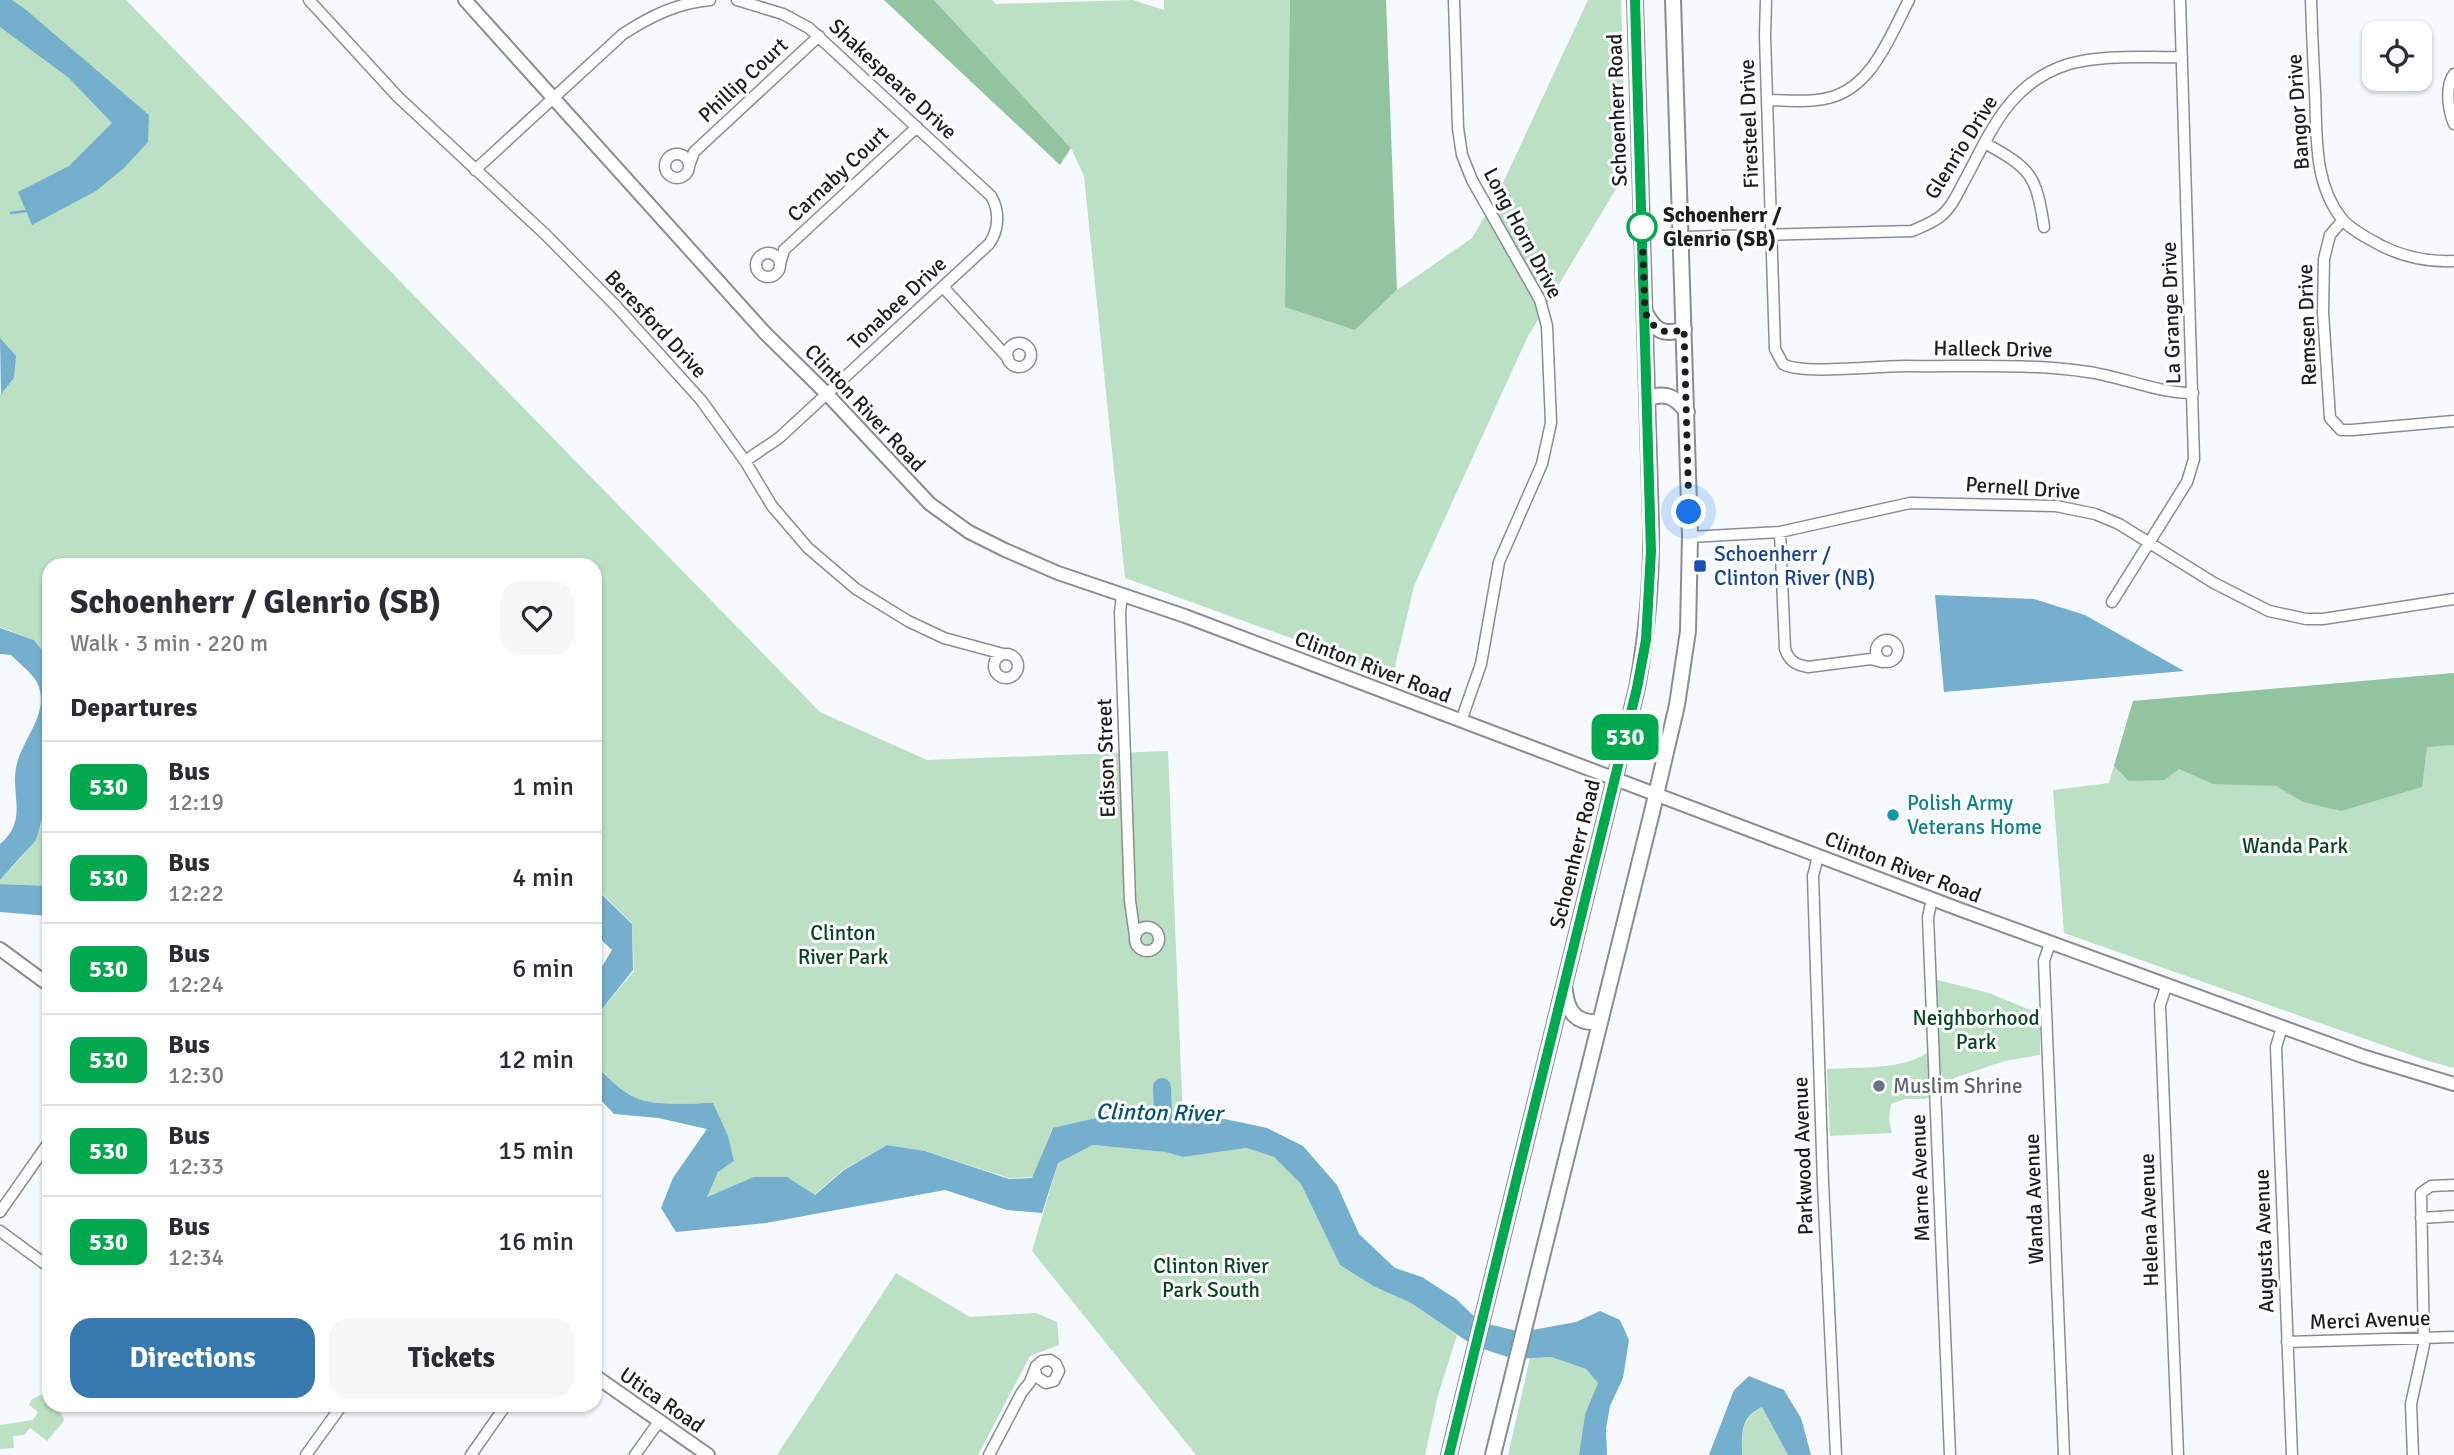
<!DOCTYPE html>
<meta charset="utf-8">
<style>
body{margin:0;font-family:Signika,sans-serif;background:#f7f7f7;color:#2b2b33;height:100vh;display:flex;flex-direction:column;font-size:26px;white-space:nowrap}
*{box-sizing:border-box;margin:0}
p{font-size:23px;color:#7c7c81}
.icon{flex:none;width:38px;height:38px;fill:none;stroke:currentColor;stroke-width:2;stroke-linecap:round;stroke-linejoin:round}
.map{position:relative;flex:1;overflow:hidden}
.panel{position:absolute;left:42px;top:558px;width:560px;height:854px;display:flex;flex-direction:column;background:#fff;border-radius:21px;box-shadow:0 2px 5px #0004}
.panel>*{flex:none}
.badge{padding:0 14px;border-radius:10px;font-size:24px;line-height:46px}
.buttons{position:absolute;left:2362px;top:21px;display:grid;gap:14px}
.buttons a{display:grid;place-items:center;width:70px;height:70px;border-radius:14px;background:#fff;box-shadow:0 2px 5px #0004;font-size:35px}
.you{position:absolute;width:35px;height:35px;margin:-18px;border:5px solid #fff;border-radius:50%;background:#1a73e8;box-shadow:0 0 0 10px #1a73e833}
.map>.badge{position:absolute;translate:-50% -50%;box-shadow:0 0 0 4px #fff}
h2{padding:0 28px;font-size:26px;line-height:63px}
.round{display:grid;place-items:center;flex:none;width:74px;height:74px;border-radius:21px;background:#f7f7f7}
.headline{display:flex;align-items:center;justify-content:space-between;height:119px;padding:0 28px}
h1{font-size:33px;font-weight:800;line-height:52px}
.button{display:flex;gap:14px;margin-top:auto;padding:14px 28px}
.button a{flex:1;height:80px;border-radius:21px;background:#3579af;color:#fff;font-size:28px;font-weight:800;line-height:80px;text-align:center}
.button a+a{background:#f7f7f7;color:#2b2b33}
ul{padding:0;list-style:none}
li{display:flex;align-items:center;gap:21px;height:91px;padding:0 28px;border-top:2px solid #e1e1e2}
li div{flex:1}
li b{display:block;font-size:26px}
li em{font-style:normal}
li .badge{min-width:77px;font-weight:700;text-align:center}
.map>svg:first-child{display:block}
</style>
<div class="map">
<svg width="2454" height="1455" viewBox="0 0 2454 1455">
<rect width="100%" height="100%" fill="#f6fafe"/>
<!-- green -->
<path fill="#bbe0c4" d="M 0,0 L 126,0 L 820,712 L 927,760 L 1168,751 L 1183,1121 L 1141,1121 L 1121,1112 L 1052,1129 L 1033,1177 L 1009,1178 L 925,1151 L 887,1145 L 843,1170 L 814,1195 L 786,1177 L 754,1178 L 706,1197 L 718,1172 L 734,1161 L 713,1103 C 690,1103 655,1107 634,1097 C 619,1090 607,1076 595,1064 L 595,1018 L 634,971 L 632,923 L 595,887 L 595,565 L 49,565 L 49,659 L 34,640 L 0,627 L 0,394 L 14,378 L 0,338 Z
M 934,0 L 992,0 L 996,4 L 1133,0 L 1164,10 L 1164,0 L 1290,0 L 1288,179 L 1355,330 L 1397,290 L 1472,238 L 1496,198 L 1588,0 L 1621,0 L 1626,172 L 1527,338 L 1414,586 L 1393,675 L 1125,578 L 1084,176 L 1071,148 Z
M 2454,673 L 2454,1068 L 2428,1061 L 2064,933 L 2053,790 L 2109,783 L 2133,701 Z
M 49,743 L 49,886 L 0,884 L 0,880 C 19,860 39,842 44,814 C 48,790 41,766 49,743 Z
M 1934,979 L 1989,993 L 2040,1014 L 2040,1055 L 2005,1061 L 1954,1078 L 1926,1099 L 1905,1099 L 1891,1104 L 1889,1119 L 1892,1133 L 1830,1136 L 1827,1069 C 1857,1067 1897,1070 1924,1055 C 1930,1051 1934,1045 1939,1039 Z
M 1093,1145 L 1165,1152 L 1183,1157 L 1246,1148 L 1274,1157 L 1301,1184 L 1340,1265 L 1373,1286 L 1411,1303 L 1457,1335 L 1438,1395 L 1425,1455 L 1196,1455 L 1032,1251 L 1058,1163 Z
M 896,1273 L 970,1317 L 1036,1313 L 1057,1322 L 1059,1345 L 1030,1356 L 978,1455 L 777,1455 Z
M 1551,1357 L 1586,1369 L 1598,1383 L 1585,1414 L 1579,1455 L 1508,1455 L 1530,1358 Z
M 45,1393 L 49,1397 L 49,1405 L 56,1405 L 64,1419 L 63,1422 L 47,1441 L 30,1428 L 24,1435 L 13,1436 L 14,1448 L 0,1449 L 0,1425 L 33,1420 L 38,1412 L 29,1405 L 32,1399 Z
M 1762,1407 L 1788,1455 L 1742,1455 C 1742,1434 1741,1417 1762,1407 Z"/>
<!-- forest -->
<path fill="#92c59f" d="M 884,0 L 934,0 L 1071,148 L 1060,165 Z
M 1290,0 L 1386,0 L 1397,290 L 1355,330 L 1285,307 Z
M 2454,673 L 2454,745 L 2427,747 L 2422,787 L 2341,811 L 2303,802 L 2276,786 L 2213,784 L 2179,769 L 2164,780 L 2129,781 L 2114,766 L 2133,701 Z"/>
<!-- water -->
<path fill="#74afcd" d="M 0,0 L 12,0 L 25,9 L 149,115 L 148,142 L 124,168 L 96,191 L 32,225 L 18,192 L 69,166 L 112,123 L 69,78 L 0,27 Z
M 0,338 L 16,356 L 14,378 L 1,394 Z
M 1935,595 L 2034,599 L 2085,615 L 2184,671 L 1944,692 Z
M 0,628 L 34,640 L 49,659 L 49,745 L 44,784 L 44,813 L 36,840 L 0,880 L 0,844 C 28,820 11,797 16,768 C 21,740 48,717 39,687 C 36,676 20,664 11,655 L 0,654 Z
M 0,884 L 49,886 L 49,916 L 0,912 Z
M 595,888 L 632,924 L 633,970 L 595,1018 L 595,978 L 612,950 L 595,934 Z
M 595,1065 C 607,1076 619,1090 634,1097 C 655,1107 690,1103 713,1103 L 728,1136 L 734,1161 L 718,1172 L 707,1197 L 754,1177 L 787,1177 L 815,1195 L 844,1170 L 887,1145 L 925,1151 L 1009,1179 L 1032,1178 L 1053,1128 L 1122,1112 L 1141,1120 L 1225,1119 L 1267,1128 L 1303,1146 L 1337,1185 L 1359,1234 L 1395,1268 L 1422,1277 L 1456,1299 L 1480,1322 L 1521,1332 L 1576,1322 L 1600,1311 L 1620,1320 L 1629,1340 L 1623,1378 L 1610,1406 L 1606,1429 L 1607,1455 L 1579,1455 L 1585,1414 L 1598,1383 L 1586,1369 L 1551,1357 L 1514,1359 L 1474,1346 L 1411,1303 L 1373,1286 L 1340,1265 L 1301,1184 L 1274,1157 L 1246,1148 L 1183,1157 L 1165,1152 L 1093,1145 L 1058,1163 L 1042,1213 L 1007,1210 L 945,1190 L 766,1223 L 676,1232 L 661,1208 L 673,1178 L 707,1129 L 658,1118 L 614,1114 L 595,1094 Z
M 1749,1376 L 1784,1390 L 1801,1418 L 1811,1455 L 1788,1455 L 1762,1407 C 1740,1417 1742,1434 1742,1455 L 1709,1455 L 1734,1390 Z"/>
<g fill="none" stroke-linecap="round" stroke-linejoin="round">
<!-- stream -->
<path stroke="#74afcd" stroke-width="2.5" d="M 11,213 L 26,211"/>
<!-- river -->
<path stroke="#74afcd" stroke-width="18" d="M 1162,1087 L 1163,1120 L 1176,1139"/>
<defs>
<path id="minor" d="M 309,0 L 398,97 L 546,235 L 617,307 L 701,400 L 745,461 L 772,506 L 808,548 L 856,589 L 908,621 L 944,638 L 1003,654
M 737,0 L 783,14 L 809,28 L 991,196 C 1000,211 999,230 989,244 L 779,438 L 745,461
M 1454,0 L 1458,128 L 1462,155 L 1472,180 L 1540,300 L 1547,326 L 1551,423 L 1542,464 L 1499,562 L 1481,664 L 1461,721
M 1766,0 L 1765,36 L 1775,349 L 1783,364 C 1801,375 1879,366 1905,366 C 1965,367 2029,363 2088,372 C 2124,377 2157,393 2193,393
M 2311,0 C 2312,30 2313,60 2315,91 C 2317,134 2313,183 2342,219 C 2351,230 2369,239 2382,246 C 2404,257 2429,262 2454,261
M 2454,74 C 2445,86 2448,110 2454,124
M 1768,100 C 1787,100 1809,103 1828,98 C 1872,88 1890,36 1909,0
M 1985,143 C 2031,169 2036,174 2044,227
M665 166a12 12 0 1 1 24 0a12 12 0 1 1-24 0Z
M 689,166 L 694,152 L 819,36
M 475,170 L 623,34 C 651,16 677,3 710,0
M 2343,220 L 2330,235 L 2324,259 L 2323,312 L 2330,418 L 2341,430 L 2352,430 L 2454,421
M 1681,237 L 1912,231 C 1921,227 1932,223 1941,216 C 1953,206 1959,190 1967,176 C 1993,127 2011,82 2069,64 C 2104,54 2146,58 2182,57
M756 265a12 12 0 1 1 24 0a12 12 0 1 1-24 0Z
M 780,264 L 784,250 L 917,127
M 943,287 L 1008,358
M1007 355a12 12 0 1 1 24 0a12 12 0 1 1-24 0Z
M 1780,532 L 1785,649 C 1789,661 1796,665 1808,667 L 1871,659 L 1882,662
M 1690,537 L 1780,532 L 1910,503 L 2056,506 L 2095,514 L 2119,524 L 2214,583 L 2269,611 L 2306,619 L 2323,619 L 2454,599
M 1122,595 L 1120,612 L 1130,901 L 1135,936
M 2112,602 L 2187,482 L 2194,459 L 2180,0
M1876 651a11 11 0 1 1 22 0a11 11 0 1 1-22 0Z
M994 666a12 12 0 1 1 24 0a12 12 0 1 1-24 0Z
M 1818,856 L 1813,876 L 1823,1183 L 1836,1455
M 1932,899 L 1928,917 L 1950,1455
M1135 939a12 12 0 1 1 24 0a12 12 0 1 1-24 0Z
M 2050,943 L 2044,961 L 2064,1455
M 2167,984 L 2160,1005 L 2178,1455
M 2282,1027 L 2276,1047 L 2292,1455
M 0,1212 L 49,1142
M 2421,1218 L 2454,1216
M 0,1231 L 49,1267
M 2287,1342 L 2454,1337
M 306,1455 L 342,1405
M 471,1455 L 506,1405
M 635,1455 L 660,1420
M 989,1455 L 1022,1392 L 1030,1382 L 1036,1366 L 1042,1361 L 1050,1360 L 1056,1364 L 1059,1371 L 1054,1381 L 1046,1383 L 1037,1377 L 1035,1370
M 2413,1455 L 2411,1404 L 2424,1345 L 2421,1193 L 2431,1186 L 2454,1185"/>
<path id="tertiary" d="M 465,0 L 765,333 L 827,394 L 930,504 L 969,532 L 1005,550 L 1058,573 L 1185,616 L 1964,911 L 2362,1056 L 2454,1084
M 0,949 L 49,985
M 595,1376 L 708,1455"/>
<path id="secondary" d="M 1646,314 C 1655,331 1664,336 1684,329
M 1647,399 C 1665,391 1676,397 1687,412
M 1565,991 C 1567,1012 1577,1024 1599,1022
M 1449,1455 L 1637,688 C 1647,633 1652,580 1651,525 L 1635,0
M 1493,1455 L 1652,812 L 1677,705 L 1688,631 L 1690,537 L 1673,0"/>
</defs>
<!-- minor casing -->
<use href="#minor" stroke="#8a8e93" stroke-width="13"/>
<!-- tertiary casing -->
<use href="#tertiary" stroke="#8a8e93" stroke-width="16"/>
<!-- secondary casing -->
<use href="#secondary" stroke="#8a8e93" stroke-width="18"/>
<!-- minor -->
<use href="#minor" stroke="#fff" stroke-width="10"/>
<!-- tertiary -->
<use href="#tertiary" stroke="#fff" stroke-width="12"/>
<!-- secondary -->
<use href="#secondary" stroke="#fff" stroke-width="14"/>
</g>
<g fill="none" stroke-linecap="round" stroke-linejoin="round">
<defs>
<path id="line" d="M 1449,1455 L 1637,688 L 1646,640 L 1651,551 L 1635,0"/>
</defs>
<!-- line casing -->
<use href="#line" stroke="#fff" stroke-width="16"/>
<!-- line -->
<use href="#line" stroke="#00a94e" stroke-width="10"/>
<!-- walk -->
<path stroke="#1c1d1f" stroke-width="7" stroke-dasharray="0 12.6" d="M 1642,227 L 1645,312 C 1654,330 1663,336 1684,329 L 1689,512"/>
</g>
<!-- markers -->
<circle fill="#fff" stroke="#00a94e" stroke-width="3.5" cx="1642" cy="227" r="14"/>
<rect fill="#1a4fb4" stroke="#fff" stroke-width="2.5" x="1693" y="559" width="14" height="14" rx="3.5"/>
<circle fill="#0f9aa8" stroke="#fff" stroke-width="2.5" cx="1893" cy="815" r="7"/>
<circle fill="#6b7280" stroke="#fff" stroke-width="2.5" cx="1879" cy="1086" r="7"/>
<g text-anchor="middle" stroke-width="6" stroke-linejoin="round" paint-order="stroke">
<!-- street labels -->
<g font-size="21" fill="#1c1d1f" stroke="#fff">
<text transform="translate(893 79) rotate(43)" y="7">Shakespeare Drive</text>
<text transform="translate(743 80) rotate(-43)" y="7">Phillip Court</text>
<text transform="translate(1617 110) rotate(-92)" y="7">Schoenherr Road</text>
<text transform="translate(2298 112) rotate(-94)" y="7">Bangor Drive</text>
<text transform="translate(1749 124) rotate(-92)" y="7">Firesteel Drive</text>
<text transform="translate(1961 147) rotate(-58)" y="7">Glenrio Drive</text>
<text transform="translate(838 174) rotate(-43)" y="7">Carnaby Court</text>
<text transform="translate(1523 233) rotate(62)" y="7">Long Horn Drive</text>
<text transform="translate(897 303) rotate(-43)" y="7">Tonabee Drive</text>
<text transform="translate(2171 313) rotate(-92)" y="7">La Grange Drive</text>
<text transform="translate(656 324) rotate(47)" y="7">Beresford Drive</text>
<text transform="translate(2307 325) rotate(-92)" y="7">Remsen Drive</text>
<text transform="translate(1993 349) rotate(1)" y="7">Halleck Drive</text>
<text transform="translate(865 408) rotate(47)" y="7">Clinton River Road</text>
<text transform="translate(2023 488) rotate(4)" y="7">Pernell Drive</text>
<text transform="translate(1373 667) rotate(21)" y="7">Clinton River Road</text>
<text transform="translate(1106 758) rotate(-92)" y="7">Edison Street</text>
<text transform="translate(1575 854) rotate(-76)" y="7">Schoenherr Road</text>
<text transform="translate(1903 867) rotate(21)" y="7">Clinton River Road</text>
<text transform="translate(1803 1156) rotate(-92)" y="7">Parkwood Avenue</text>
<text transform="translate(1920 1178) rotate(-92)" y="7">Marne Avenue</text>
<text transform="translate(2034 1199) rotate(-92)" y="7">Wanda Avenue</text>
<text transform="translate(2149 1220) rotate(-92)" y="7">Helena Avenue</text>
<text transform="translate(2264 1241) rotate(-92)" y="7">Augusta Avenue</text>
<text transform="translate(2370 1320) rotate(-2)" y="7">Merci Avenue</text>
<text transform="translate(662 1400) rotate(35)" y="7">Utica Road</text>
</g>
<!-- stop labels -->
<g font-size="21" font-weight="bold" fill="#1c1d1f" stroke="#fff" text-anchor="start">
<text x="1663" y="222">Schoenherr /<tspan x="1663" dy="24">Glenrio (SB)</tspan></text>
</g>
<!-- transit labels -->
<g font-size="21" fill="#164399" stroke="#fff" text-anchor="start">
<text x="1714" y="561">Schoenherr /<tspan x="1714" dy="24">Clinton River (NB)</tspan></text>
</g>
<!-- culture labels -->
<g font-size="21" fill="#0d838f" stroke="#fff" text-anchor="start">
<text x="1907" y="810">Polish Army<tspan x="1907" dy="24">Veterans Home</tspan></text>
</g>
<!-- park labels -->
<g font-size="21" fill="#074522" stroke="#fff">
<text x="2295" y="853">Wanda Park</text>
<text x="843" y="940">Clinton<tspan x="843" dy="24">River Park</tspan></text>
<text x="1976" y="1025">Neighborhood<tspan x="1976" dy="24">Park</tspan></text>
<text x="1211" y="1273">Clinton River<tspan x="1211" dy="24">Park South</tspan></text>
</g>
<!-- worship labels -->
<g font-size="21" fill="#5b616d" stroke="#fff" text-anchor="start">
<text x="1893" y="1093">Muslim Shrine</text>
</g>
<!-- water labels -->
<g font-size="23" font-style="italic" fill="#005371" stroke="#fff">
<text transform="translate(1159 1112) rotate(1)" y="8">Clinton River</text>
</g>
</g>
</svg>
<div class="buttons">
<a><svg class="icon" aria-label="locate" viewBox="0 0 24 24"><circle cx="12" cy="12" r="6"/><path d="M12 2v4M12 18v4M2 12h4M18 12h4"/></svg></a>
</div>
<div class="you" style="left:1689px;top:512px"></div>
<b class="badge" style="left:1625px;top:737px;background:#00a94e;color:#fff">530</b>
<section class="panel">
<div class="headline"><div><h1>Schoenherr / Glenrio (SB)</h1><p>Walk · 3 min · 220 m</p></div><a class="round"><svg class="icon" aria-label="heart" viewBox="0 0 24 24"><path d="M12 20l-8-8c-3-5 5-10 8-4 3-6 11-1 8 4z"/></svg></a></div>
<h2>Departures</h2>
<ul>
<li><span class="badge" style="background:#00a94e;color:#fff">530</span><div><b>Bus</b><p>12:19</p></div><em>1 min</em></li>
<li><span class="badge" style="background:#00a94e;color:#fff">530</span><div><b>Bus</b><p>12:22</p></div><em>4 min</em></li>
<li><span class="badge" style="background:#00a94e;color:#fff">530</span><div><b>Bus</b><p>12:24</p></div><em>6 min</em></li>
<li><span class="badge" style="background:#00a94e;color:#fff">530</span><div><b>Bus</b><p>12:30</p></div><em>12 min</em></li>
<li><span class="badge" style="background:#00a94e;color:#fff">530</span><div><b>Bus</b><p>12:33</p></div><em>15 min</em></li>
<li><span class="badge" style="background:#00a94e;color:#fff">530</span><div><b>Bus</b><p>12:34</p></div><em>16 min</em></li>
</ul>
<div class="button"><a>Directions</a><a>Tickets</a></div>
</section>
</div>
